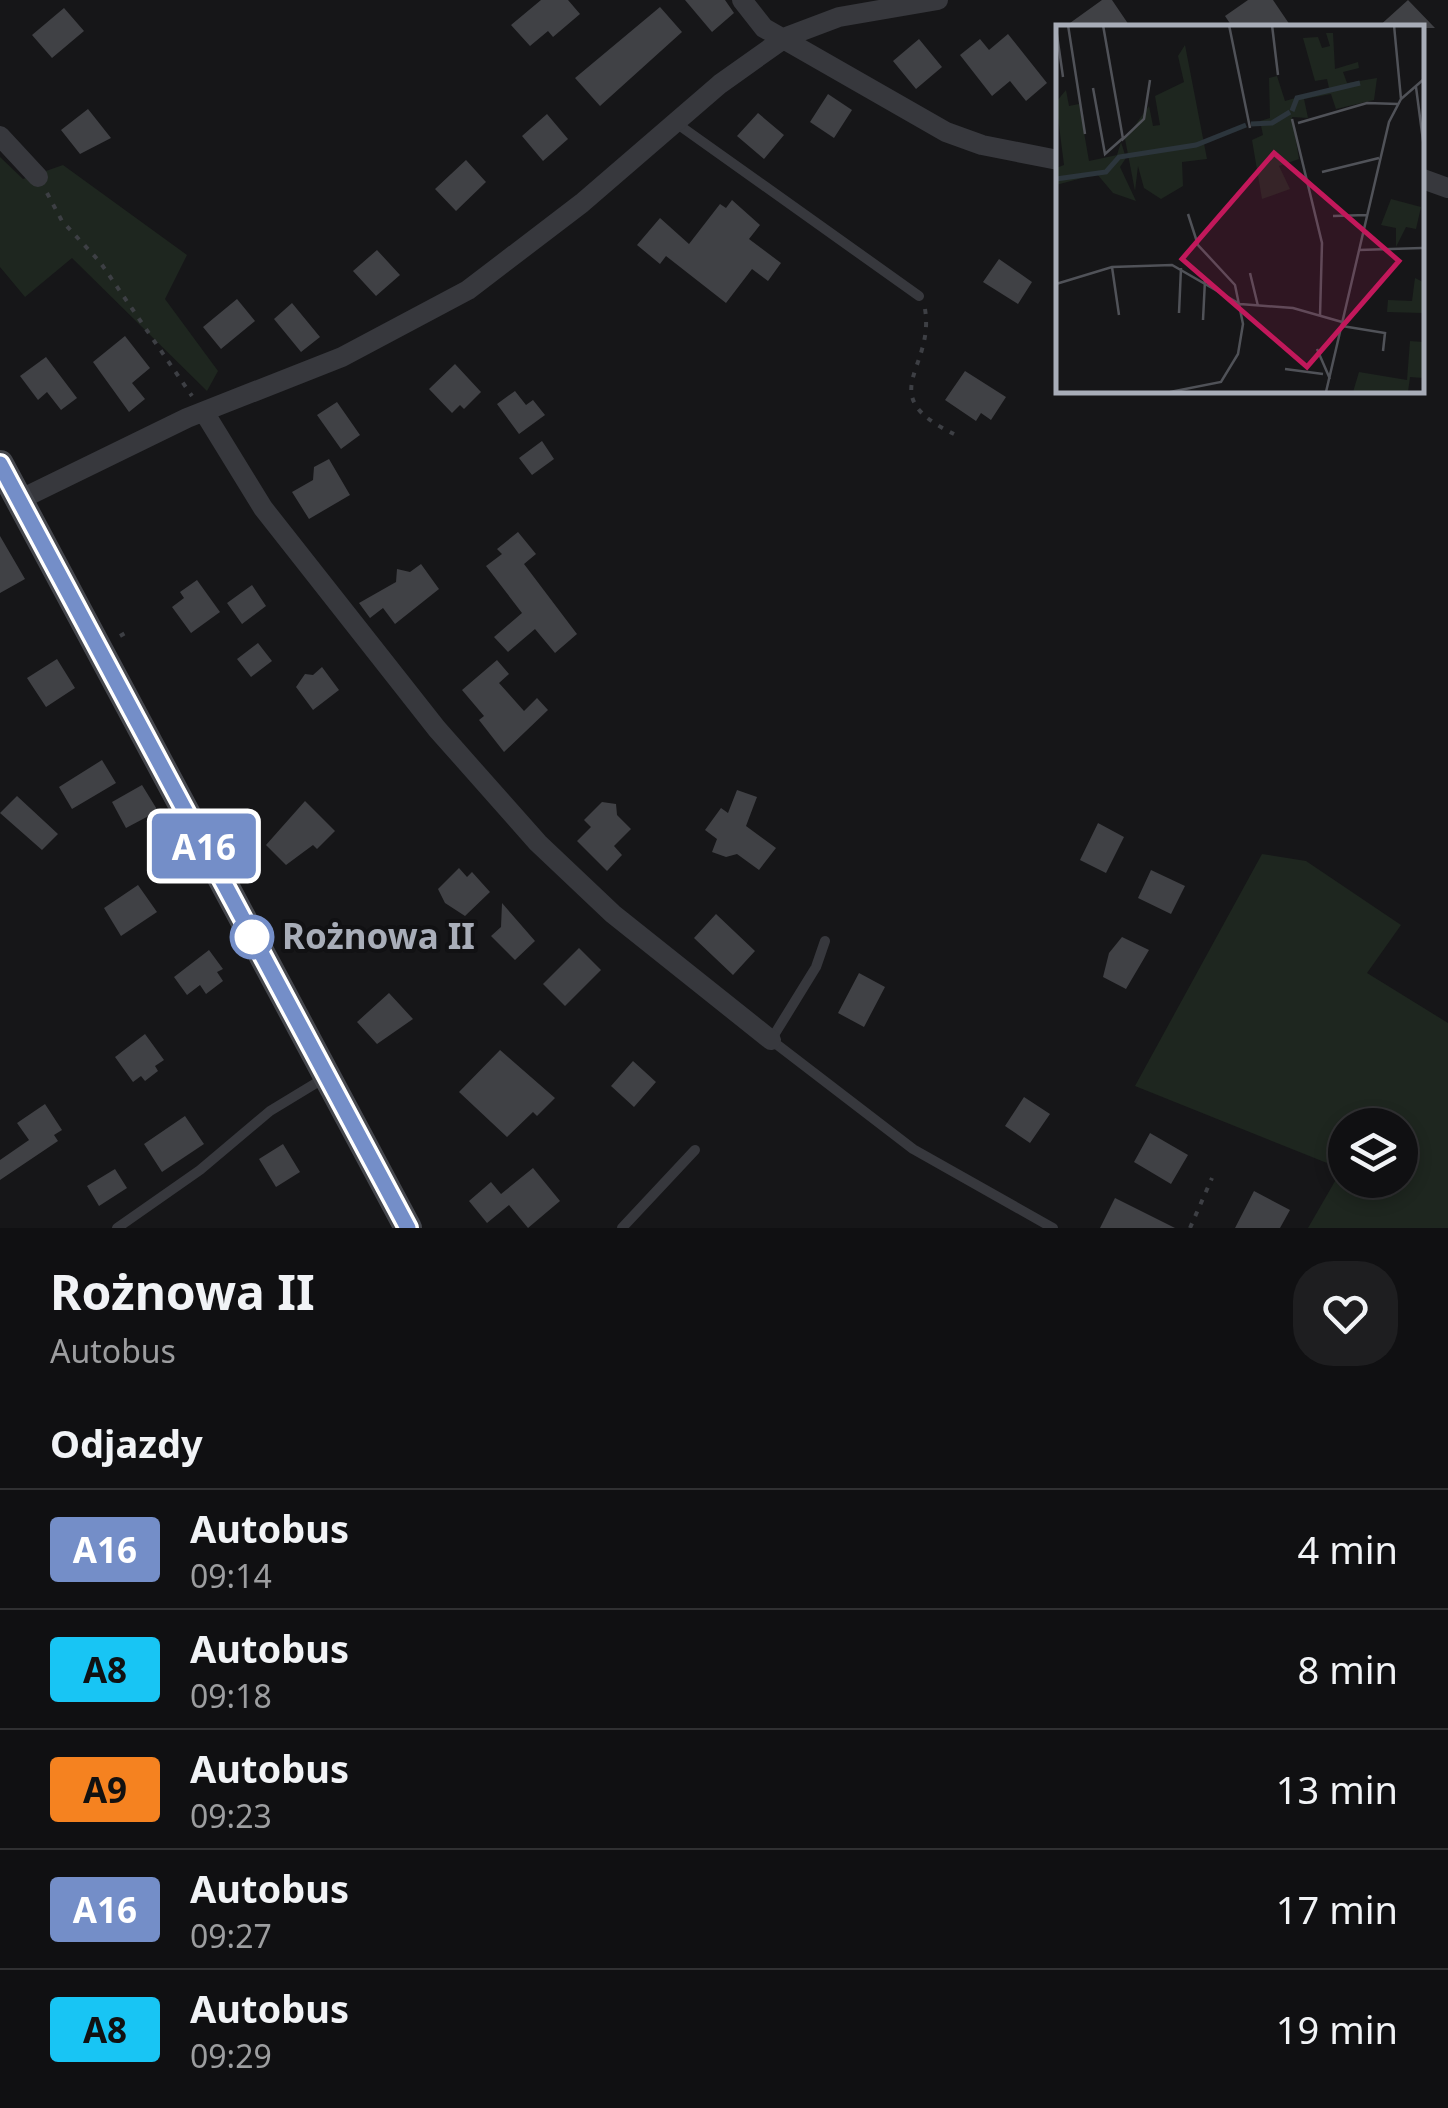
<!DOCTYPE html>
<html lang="pl">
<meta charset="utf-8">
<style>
body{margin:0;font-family:"Noto Sans",sans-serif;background:#1e1e20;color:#f1f3f6;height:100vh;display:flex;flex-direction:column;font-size:38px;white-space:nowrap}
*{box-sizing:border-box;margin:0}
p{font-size:32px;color:#9c9d9f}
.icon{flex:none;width:55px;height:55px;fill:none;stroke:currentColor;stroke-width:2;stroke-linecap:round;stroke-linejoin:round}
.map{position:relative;height:1228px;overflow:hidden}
.side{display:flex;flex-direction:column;background:#101012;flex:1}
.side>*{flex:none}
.badge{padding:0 20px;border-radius:8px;font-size:35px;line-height:65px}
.fabs{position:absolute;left:1328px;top:1108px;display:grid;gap:20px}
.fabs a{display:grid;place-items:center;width:90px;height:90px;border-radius:50%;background:#101012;box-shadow:0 5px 15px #0003,0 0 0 2px #303032;font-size:50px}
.map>.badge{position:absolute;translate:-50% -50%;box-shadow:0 0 0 5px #fff}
h2{padding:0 50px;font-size:38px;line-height:90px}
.round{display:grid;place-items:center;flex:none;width:105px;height:105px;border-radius:40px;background:#1e1e20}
.head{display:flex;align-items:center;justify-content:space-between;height:170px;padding:0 50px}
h1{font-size:48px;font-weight:700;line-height:75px}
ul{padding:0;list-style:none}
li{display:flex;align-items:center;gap:30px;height:120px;padding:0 50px;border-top:2px solid #303032}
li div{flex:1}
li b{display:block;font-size:38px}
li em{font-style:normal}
li .badge{min-width:110px;font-weight:700;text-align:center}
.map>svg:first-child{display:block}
</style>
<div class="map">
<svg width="1448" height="1228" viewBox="0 0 1448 1228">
<rect width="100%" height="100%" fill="#161618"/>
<!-- green -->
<path fill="#1e261f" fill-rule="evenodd" d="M 0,157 L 23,179 L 63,165 L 187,255 L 165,299 L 218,371 L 207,391 L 72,258 L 25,297 L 0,267 Z
M 1262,854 L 1306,861 L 1401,925 L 1367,973 L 1448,1023 L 1448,1228 L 1308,1228 L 1342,1169 L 1135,1086 ZM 1345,1125 L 1400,1125 L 1400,1180 L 1345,1180 Z"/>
<!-- building -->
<path fill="#404145" d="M 541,0 L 568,0 L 580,14 L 553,37 L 548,31 L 530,46 L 511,25 Z
M 685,0 L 725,0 L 734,13 L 712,32 Z
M 1102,0 L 1112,0 L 1131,28 L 1063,28 Z
M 1248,0 L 1273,0 L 1292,28 L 1233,28 L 1225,16 Z
M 1408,0 L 1435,28 L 1377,28 Z
M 660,7 L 682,32 L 600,106 L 575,78 Z
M 64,8 L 84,31 L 52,58 L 32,35 Z
M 1008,34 L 1047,83 L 1026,101 L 1010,81 L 992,96 L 960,55 L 980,39 L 989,50 Z
M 919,39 L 942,67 L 916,89 L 893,61 Z
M 828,94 L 852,110 L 834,138 L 810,122 Z
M 88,109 L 111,138 L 80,154 L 61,130 Z
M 758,113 L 784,135 L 764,159 L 737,136 Z
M 547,114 L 568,139 L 543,161 L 522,136 Z
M 466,160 L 486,182 L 456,211 L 435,189 Z
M 732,200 L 760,225 L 749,239 L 781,263 L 768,281 L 752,269 L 726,303 L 666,256 L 660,264 L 637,245 L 660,218 L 689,244 L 720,204 L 726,208 Z
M 377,250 L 400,275 L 376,296 L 353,271 Z
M 999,259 L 1032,282 L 1018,304 L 983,282 Z
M 237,299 L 255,321 L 221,349 L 203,327 Z
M 292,303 L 320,337 L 301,352 L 274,319 Z
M 125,336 L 150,368 L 132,383 L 145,399 L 129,412 L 93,362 Z
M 46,357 L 77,398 L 61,410 L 47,392 L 38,400 L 20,376 Z
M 455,364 L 481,392 L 464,409 L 460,405 L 452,413 L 429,389 Z
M 965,371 L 1006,397 L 991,420 L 981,413 L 976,421 L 945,400 Z
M 515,391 L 526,405 L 533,400 L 545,415 L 519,434 L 497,404 Z
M 337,402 L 360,435 L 341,449 L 317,415 Z
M 542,441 L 554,459 L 532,475 L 519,458 Z
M 329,459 L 350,495 L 309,519 L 292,492 L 313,480 L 314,467 Z
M 518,532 L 536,554 L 524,564 L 577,634 L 555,653 L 535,629 L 508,652 L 494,637 L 522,613 L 486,566 L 502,554 L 497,549 Z
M 0,536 L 25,579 L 0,593 Z
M 421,564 L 439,589 L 395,624 L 383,608 L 370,618 L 359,603 L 396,582 L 397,569 L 410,572 Z
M 197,580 L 220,612 L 191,633 L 172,607 L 184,598 L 180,592 Z
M 252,585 L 266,606 L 242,624 L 227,603 Z
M 258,643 L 272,661 L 251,677 L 237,659 Z
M 57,659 L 75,688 L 46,707 L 27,678 Z
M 497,660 L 509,674 L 499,683 L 524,711 L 537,698 L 548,710 L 504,752 L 479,720 L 484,716 L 462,690 Z
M 322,667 L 339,690 L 313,710 L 296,687 L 305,674 L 313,675 Z
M 102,760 L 116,783 L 72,809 L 59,787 Z
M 142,785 L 158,811 L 126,828 L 112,802 Z
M 737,790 L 757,797 L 746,826 L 776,848 L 759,870 L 737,854 L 726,857 L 712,852 L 717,839 L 705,830 L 721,808 L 728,813 Z
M 17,796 L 58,834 L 42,850 L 0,813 Z
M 305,801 L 335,831 L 317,849 L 313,845 L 286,865 L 266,845 Z
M 602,802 L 616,804 L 617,815 L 631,829 L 614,846 L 622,855 L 607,871 L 577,841 L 591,827 L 584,820 Z
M 1098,823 L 1124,837 L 1106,873 L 1080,860 Z
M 459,868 L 467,877 L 472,872 L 490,892 L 465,916 L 445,903 L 438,889 Z
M 1151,870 L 1185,886 L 1171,914 L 1138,898 Z
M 138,885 L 157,912 L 121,936 L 104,908 Z
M 502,903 L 535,941 L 515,960 L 491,936 L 501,927 Z
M 716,914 L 755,951 L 733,975 L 694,938 Z
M 1122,937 L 1149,950 L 1126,989 L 1103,977 L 1109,953 Z
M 579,948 L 601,970 L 565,1006 L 543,984 Z
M 209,950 L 223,969 L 217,972 L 223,981 L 206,994 L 200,985 L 187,995 L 174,977 Z
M 859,973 L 885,987 L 864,1027 L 838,1013 Z
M 389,993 L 413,1019 L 377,1044 L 357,1022 Z
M 145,1034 L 164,1060 L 155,1066 L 158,1071 L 145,1081 L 141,1076 L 133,1082 L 115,1057 Z
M 500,1050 L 555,1098 L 537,1116 L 533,1112 L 507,1137 L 459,1092 Z
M 633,1061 L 656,1082 L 634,1107 L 611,1086 Z
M 1024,1097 L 1050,1114 L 1030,1143 L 1005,1126 Z
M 45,1104 L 62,1130 L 54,1135 L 58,1141 L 0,1180 L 0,1160 L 29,1140 L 17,1123 Z
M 185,1116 L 204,1144 L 162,1172 L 144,1144 Z
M 1150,1133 L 1188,1155 L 1171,1184 L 1134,1162 Z
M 283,1144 L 300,1172 L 276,1187 L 259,1159 Z
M 533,1168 L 560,1201 L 528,1228 L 509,1205 L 487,1223 L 469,1201 L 491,1182 L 501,1194 Z
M 115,1169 L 127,1188 L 99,1206 L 87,1186 Z
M 1254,1191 L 1290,1210 L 1280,1228 L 1235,1228 Z
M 1115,1198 L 1175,1228 L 1100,1228 Z"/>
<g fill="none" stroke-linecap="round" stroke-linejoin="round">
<!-- path -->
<path stroke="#3d3f44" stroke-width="4" stroke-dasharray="5 8" stroke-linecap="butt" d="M 47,193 L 62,221 L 100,262 L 192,396
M 925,309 C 935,370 872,394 954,434
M 120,636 L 131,630
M 1190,1228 L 1212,1178"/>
<!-- service -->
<path stroke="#37383d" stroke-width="10" d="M 676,123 L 919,296
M 825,941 L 816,967 L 771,1040 L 913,1149 L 1053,1228
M 117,1228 L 200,1170 L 270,1111 L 326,1077
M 622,1228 L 695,1150"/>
<!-- minor -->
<path stroke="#37383d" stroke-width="20" d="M 742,0 L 764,28 L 946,132 L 982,145 L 1058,160
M 0,136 L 38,177
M 1420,178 L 1448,188
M 204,412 L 263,508 L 437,729 L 538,843 L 613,914 L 771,1040
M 19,500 L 187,418 L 342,357 L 468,290 L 582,203 L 720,84 L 786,37 L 839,17 L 938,0"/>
<!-- secondary -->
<path stroke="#45474d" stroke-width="28" d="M 0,464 L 408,1228"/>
</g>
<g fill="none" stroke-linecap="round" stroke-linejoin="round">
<defs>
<path id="line" d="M 0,464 L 408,1228"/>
</defs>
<!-- line casing -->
<use href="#line" stroke="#fff" stroke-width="22"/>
<!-- line -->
<use href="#line" stroke="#748ec8" stroke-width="15"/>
</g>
<!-- markers -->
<circle fill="#fff" stroke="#748ec8" stroke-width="5" cx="252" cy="937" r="20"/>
<g text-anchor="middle" stroke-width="8" stroke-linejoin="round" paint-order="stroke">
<!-- stop labels -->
<g font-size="35" font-weight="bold" fill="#a8adb8" stroke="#111113" text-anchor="start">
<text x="282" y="949">Rożnowa II</text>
</g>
</g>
<!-- overview -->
<g transform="translate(1056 25)">
<rect width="368" height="368" fill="#161618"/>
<path d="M 270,8 L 277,8 L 279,44 L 302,37 L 303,43 L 287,47 L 291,58 L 321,53 L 318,75 L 280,84 L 275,69 L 248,74 L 252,93 L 236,92 L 243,134 L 223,141 L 234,164 L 206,174 L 196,115 L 207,110 L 204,96 L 214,93 L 213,53 L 221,51 L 229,76 L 273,63 L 271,54 L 259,56 L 247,13 L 262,12 L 266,23 L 274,21 ZM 129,20 L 151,134 L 126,137 L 127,161 L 105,174 L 88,163 L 82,141 L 79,166 L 69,114 L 93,81 L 97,101 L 104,100 L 99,71 L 128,57 L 122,31 ZM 10,65 L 13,81 L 23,79 L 33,136 L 61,130 L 65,117 L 70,133 L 64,142 L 80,176 L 57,168 L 41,149 L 0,160 L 0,143 L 8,140 L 0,77 ZM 335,174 L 365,182 L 360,204 L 350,202 L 340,222 L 340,203 L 325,200 ZM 359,253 L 367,257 L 367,288 L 331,287 L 332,275 L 356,276 ZM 354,316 L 367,317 L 367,353 L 354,352 L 352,367 L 297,367 L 303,347 L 351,355 Z" fill="#1e261f"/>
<path fill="none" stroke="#2c353c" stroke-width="5" d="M 236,86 L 241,73 L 304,58M 195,99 L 216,98 L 234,87M 0,154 L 50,147 L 63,132 L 140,120 L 190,100"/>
<path fill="none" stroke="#505258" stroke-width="2.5" d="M 12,0 L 29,109M 47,0 L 67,114 L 88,94 L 94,55M 173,0 L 194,103M 216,0 L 222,50M 338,0 L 345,74M 0,3 L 7,52M 360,62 L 368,123M 37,63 L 49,129 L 67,113M 236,94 L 266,218 L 264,291M 242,98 L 311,78 L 342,79M 266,147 L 323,133M 277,191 L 311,190M 303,225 L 366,223M 56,242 L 63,290M 194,248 L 202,281M 0,259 L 56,242 L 116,240 L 184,279 L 237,283 L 286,297M 123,288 L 125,243M 147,295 L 149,255M 286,301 L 329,308 L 327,326M 261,324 L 274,354M 229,344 L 267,349M 114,367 L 165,357 L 182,329 L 187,299 L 179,260 L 142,220 L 132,189M 270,367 L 333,97 L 345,74 L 368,54"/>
<path fill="#c2185b" fill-opacity="0.15" stroke="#c2185b" stroke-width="5" d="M 218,128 L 343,236 L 251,342 L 126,234 Z"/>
<rect width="368" height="368" fill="none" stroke="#a8adb8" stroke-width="5"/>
</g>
</svg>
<div class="fabs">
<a><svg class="icon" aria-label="layers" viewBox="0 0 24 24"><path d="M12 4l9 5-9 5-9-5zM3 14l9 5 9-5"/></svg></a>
</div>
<b class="badge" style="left:204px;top:846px;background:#748ec8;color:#fff">A16</b>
</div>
<section class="side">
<div class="head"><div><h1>Rożnowa II</h1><p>Autobus</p></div><a class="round"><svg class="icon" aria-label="heart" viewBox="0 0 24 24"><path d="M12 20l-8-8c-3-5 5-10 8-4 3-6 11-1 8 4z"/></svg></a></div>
<h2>Odjazdy</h2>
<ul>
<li><span class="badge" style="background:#748ec8;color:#fff">A16</span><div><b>Autobus</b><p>09:14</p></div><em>4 min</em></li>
<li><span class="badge" style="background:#18c5f4;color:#111">A8</span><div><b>Autobus</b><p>09:18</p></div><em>8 min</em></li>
<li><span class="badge" style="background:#f58220;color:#111">A9</span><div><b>Autobus</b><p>09:23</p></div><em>13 min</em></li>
<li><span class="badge" style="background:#748ec8;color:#fff">A16</span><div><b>Autobus</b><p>09:27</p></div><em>17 min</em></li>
<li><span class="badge" style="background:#18c5f4;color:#111">A8</span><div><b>Autobus</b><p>09:29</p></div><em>19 min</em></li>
</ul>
</section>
